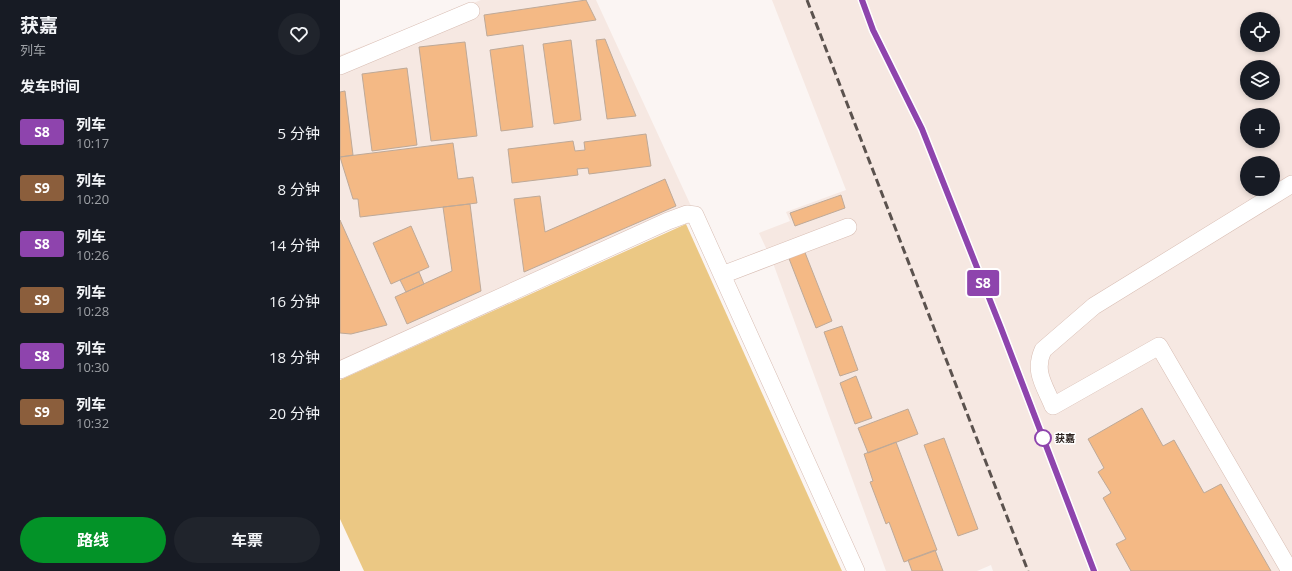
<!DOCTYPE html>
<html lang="zh">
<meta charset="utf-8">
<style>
body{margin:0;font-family:"Open Sans","Noto Sans SC",sans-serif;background:#20242c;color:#f1f3f6;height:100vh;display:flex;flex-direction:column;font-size:15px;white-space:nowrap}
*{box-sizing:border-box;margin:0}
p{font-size:13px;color:#9ea1a6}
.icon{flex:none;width:22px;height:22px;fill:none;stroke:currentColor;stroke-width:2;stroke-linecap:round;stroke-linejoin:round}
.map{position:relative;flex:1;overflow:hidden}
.panel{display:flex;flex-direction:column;background:#171b24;width:340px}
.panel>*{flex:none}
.badge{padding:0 8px;border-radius:3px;font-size:14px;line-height:26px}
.buttons{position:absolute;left:900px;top:12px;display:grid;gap:8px}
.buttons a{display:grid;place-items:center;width:40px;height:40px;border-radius:50%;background:#171b24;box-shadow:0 2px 6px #0003;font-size:20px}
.map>.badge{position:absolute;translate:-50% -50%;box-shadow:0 0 0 2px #fff}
h2{padding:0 20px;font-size:15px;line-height:36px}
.round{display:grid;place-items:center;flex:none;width:42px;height:42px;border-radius:21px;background:#20242c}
.head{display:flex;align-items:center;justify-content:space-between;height:68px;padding:0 20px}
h1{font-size:19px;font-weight:700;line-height:30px}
.primary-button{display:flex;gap:8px;margin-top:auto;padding:8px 20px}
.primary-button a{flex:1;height:46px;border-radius:24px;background:#039328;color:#fff;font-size:16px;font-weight:700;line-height:46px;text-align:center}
.primary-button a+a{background:#20242c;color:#f1f3f6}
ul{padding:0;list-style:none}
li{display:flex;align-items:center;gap:12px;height:56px;padding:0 20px}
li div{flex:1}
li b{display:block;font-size:15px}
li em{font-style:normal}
li .badge{min-width:44px;font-weight:700;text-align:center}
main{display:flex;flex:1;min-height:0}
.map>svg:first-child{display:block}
</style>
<main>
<section class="panel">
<div class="head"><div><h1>获嘉</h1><p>列车</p></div><a class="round"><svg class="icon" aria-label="heart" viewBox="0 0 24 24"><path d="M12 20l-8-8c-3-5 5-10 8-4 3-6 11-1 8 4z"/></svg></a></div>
<h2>发车时间</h2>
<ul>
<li><span class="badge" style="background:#8e44ad;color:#fff">S8</span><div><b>列车</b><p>10:17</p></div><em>5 分钟</em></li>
<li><span class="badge" style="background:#8b5e3c;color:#fff">S9</span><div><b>列车</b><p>10:20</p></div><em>8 分钟</em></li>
<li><span class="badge" style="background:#8e44ad;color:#fff">S8</span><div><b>列车</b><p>10:26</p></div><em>14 分钟</em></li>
<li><span class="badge" style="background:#8b5e3c;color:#fff">S9</span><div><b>列车</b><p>10:28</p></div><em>16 分钟</em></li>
<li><span class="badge" style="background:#8e44ad;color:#fff">S8</span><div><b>列车</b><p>10:30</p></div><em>18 分钟</em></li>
<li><span class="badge" style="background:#8b5e3c;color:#fff">S9</span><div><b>列车</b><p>10:32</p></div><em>20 分钟</em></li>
</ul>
<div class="primary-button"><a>路线</a><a>车票</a></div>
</section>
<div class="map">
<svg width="952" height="571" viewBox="0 0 952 571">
<rect width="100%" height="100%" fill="#fbf5f3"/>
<!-- built -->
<path fill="#f6e8e2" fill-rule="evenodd" d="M 141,0 L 256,0 L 351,206 L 0,362 L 0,55 Z
M 432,0 L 952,0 L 952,571 L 653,571 L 651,565 L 637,571 L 546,571 L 433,263 L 419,233 L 450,221 L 446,212 L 506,190 ZM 907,19 L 933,19 L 933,45 L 907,45 ZM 907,67 L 933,67 L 933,93 L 907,93 ZM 907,115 L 933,115 L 933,141 L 907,141 ZM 907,163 L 933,163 L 933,189 L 907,189 Z"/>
<!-- green -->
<path fill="#ebc884" d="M 346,224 L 502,571 L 24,571 L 0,519 L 0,380 Z"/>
<!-- building -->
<path fill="#f4b985" stroke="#bea998" d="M 246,0 L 256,20 L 147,36 L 144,15 Z
M 265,39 L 296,116 L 267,119 L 256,40 Z
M 231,40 L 241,120 L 214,124 L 203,44 Z
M 125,42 L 137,136 L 91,141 L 79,47 Z
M 183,45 L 193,127 L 161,131 L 150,50 Z
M 67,68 L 77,145 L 32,151 L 22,74 Z
M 5,91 L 13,155 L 0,157 L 0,92 Z
M 306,134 L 311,166 L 249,174 L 248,168 L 237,169 L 238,175 L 172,183 L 168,149 L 233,141 L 235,151 L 245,150 L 244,142 Z
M 113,143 L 118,179 L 133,177 L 137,203 L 20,217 L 18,199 L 13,199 L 0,157 Z
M 325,179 L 336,206 L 184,272 L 174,199 L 200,196 L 205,232 Z
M 501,195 L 505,208 L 455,226 L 450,213 Z
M 130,204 L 141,291 L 67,324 L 55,297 L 112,271 L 103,207 Z
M 0,220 L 47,325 L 11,334 L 0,333 Z
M 71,226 L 89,267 L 51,284 L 33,243 Z
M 464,250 L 492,321 L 476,328 L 448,256 Z
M 79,272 L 84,284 L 66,292 L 60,280 Z
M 502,326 L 518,370 L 500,376 L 484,332 Z
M 516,376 L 532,418 L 515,424 L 500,383 Z
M 802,408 L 823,446 L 834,440 L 864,493 L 881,484 L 931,571 L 791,571 L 776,544 L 786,539 L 763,498 L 771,493 L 758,472 L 764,468 L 748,439 Z
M 568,409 L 578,434 L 528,453 L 518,428 Z
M 604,438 L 638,529 L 618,536 L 584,445 Z
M 556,442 L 597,550 L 564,562 L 549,522 L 546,524 L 530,482 L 533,481 L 524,454 Z
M 595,550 L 603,571 L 572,571 L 568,560 Z"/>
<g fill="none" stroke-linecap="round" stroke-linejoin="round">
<defs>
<path id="minor" d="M 0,66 L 131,11
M 382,275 L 508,227
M 0,370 L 328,221 L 347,214 L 355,215 L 516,571
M 950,571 L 819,346 L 713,406 C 705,386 693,372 703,350 L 754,306 L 952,184"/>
</defs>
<!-- minor casing -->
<use href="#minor" stroke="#d8bdb3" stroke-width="18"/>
<!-- minor -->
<use href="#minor" stroke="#fff" stroke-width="17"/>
<!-- rail -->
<path stroke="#5b524e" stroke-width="3" stroke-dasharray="8 4" stroke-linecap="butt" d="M 467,0 L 688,571
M 521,0 L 533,30 L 582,129 L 661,328 L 754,571"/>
</g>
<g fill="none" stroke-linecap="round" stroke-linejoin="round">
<defs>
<path id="line" d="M 522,0 L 533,30 L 582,129 L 661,328 L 754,571"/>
</defs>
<!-- line casing -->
<use href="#line" stroke="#fff" stroke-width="9"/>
<!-- line -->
<use href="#line" stroke="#8e44ad" stroke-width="6"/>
</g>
<!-- markers -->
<circle fill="#fff" stroke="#8e44ad" stroke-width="2" cx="703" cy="438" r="8"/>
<g text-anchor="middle" stroke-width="3" stroke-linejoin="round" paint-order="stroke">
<!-- stop labels -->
<g font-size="10" font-weight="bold" fill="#2c221e" stroke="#fff" text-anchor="start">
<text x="715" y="442">获嘉</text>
</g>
</g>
</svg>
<div class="buttons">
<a><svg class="icon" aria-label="locate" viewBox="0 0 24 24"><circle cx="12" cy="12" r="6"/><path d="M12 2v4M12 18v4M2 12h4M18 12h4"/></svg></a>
<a><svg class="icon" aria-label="layers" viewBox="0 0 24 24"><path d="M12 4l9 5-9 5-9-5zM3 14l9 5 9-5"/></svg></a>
<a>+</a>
<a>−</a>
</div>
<b class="badge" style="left:643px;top:283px;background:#8e44ad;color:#fff">S8</b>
</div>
</main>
